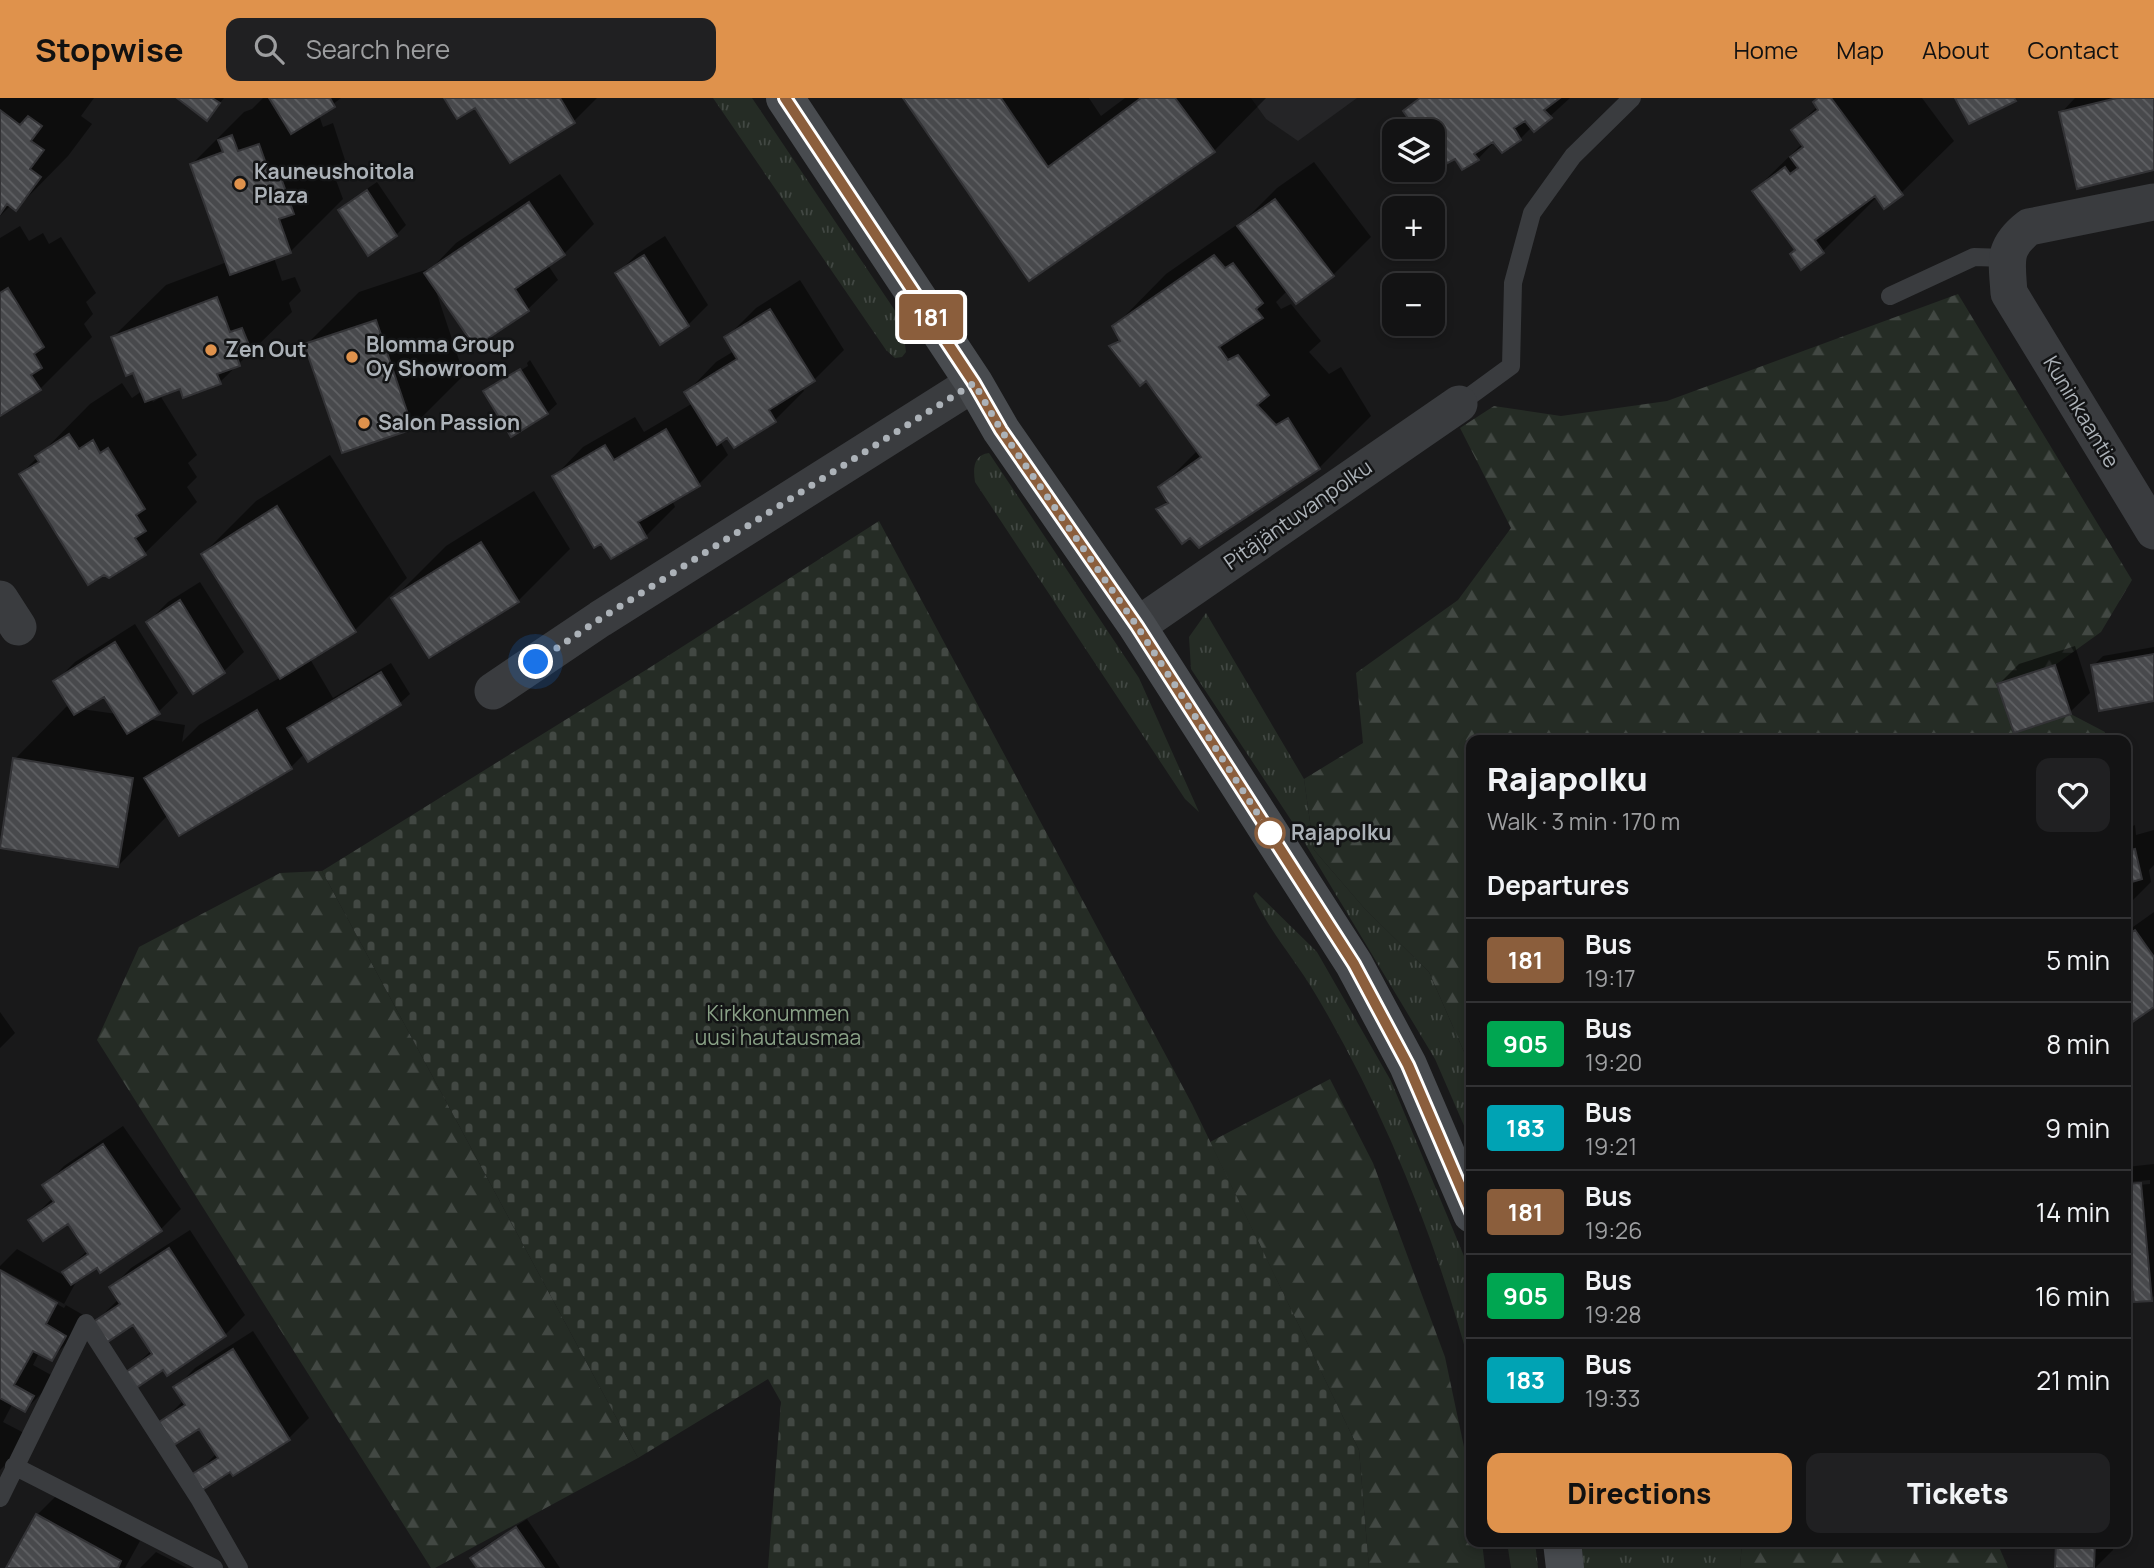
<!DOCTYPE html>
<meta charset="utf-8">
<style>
body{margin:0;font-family:Manrope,sans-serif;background:#202022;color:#f1f3f6;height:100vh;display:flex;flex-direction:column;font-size:26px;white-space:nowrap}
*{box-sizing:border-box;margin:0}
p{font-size:23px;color:#9d9ea0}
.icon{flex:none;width:38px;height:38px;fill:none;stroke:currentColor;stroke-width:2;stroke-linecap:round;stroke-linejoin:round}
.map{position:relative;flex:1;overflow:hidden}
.sheet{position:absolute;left:1466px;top:637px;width:665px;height:812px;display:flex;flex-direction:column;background:#131314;border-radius:14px;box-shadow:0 4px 10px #0003,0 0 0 2px #323234}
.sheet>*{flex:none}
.badge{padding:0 14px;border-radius:5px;font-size:24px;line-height:46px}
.tools{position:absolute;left:1382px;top:21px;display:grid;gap:14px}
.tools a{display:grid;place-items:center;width:63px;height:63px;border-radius:14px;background:#131314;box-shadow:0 4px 10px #0003,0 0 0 2px #323234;font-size:35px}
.you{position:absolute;width:35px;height:35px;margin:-18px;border:5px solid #fff;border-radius:50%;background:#1a73e8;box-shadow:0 0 0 10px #1a73e833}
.map>.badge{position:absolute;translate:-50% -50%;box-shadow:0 0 0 4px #fff}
h2{padding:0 21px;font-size:26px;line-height:63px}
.round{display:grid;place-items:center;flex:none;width:74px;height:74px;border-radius:14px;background:#202022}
.head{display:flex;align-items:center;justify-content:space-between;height:119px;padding:0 21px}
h1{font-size:33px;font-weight:800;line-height:52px}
.primary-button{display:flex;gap:14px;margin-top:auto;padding:14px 21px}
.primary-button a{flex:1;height:80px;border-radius:14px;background:#df924c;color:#111;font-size:28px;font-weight:800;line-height:80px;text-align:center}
.primary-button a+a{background:#202022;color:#f1f3f6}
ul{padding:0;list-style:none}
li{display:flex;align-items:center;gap:21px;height:84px;padding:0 21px;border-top:2px solid #323234}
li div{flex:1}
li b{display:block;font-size:26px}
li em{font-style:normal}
li .badge{min-width:77px;font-weight:700;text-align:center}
header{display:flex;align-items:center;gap:42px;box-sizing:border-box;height:98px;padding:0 35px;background:#df924c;color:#111}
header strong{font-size:33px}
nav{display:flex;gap:38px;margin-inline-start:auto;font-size:24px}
.search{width:490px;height:63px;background:#202022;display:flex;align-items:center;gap:18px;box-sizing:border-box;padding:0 24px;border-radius:14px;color:#9d9ea0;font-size:26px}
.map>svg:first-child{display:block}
</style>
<header>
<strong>Stopwise</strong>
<div class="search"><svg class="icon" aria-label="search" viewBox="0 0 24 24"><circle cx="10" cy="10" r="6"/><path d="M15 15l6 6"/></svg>Search here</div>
<nav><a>Home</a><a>Map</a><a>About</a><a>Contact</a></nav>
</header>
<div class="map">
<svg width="2154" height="1470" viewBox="0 0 2154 1470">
<defs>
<pattern id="grass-tufts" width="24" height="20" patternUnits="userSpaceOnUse" patternTransform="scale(1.75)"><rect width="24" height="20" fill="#252c25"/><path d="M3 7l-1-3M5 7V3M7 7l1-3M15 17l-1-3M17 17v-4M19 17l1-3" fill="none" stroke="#424843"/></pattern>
<pattern id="forest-firs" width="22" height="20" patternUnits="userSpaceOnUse" patternTransform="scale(1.75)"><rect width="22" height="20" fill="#252c25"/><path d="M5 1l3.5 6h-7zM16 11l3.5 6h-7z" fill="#424843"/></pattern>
<pattern id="cemetery-stones" width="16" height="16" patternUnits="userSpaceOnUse" patternTransform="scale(1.75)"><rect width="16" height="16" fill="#252c25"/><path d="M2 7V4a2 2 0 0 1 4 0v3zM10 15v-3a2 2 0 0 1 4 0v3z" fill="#424843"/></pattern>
<pattern id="building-back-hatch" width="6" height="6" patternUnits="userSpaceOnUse" patternTransform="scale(1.75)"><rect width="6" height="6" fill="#48494c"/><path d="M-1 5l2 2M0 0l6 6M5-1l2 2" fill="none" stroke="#606164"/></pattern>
</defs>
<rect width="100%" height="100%" fill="#19191a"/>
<!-- built -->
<path fill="#252527" d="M 1251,0 L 1357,0 L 1298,43 L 1266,21 Z"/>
<!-- grass -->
<path fill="url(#grass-tufts)" d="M 713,0 L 752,0 L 896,214 L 903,231 L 906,254 L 902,259 L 895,260 L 886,252 Z
M 989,355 L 1139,580 L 1199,714 L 1185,701 L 975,384 C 973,371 973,357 989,355 Z
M 1206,515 L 1304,681 L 1314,752 L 1365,811 L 1429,874 L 1472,972 L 1472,1046 L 1435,961 L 1291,722 L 1191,571 L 1189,539 Z
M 1256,794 L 1317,854 L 1391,983 L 1464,1158 L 1472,1184 L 1472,1275 C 1437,1144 1385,1013 1316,897 C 1296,863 1270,834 1253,798 Z
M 1507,1444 L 1535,1444 L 1538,1470 L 1511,1470 Z
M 1581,1444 L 1742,1444 L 1740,1470 L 1584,1470 Z"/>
<!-- forest -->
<path fill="url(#forest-firs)" d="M 1958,196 L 2132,482 L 2101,534 L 2055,567 L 2065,613 L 2105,634 L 2104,642 L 1472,642 L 1472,972 L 1429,874 L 1365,811 L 1314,752 L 1304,681 L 1363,645 L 1356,575 L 1458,502 L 1511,430 L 1460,330 L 1494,308 L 1561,318 L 1667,303 Z
M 322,773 L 638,1360 L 435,1470 L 431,1470 L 97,942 L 139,849 L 280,775 Z
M 1330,981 L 1373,1065 L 1445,1259 L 1472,1387 L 1472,1444 L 1482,1444 L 1485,1470 L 1369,1470 L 1359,1352 L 1210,1044 Z
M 1742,1444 L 1997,1444 L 2008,1470 L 1740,1470 Z"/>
<!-- cemetery -->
<path fill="url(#cemetery-stones)" d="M 879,423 L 1192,1006 L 1359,1352 L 1369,1470 L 768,1470 L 781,1304 L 768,1281 L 638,1360 L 322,773 L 649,570 Z"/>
<!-- shadow -->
<path fill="#0007" fill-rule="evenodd" d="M 0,0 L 94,0 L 81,18 L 92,26 L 68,58 L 16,111 L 11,107 L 0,118 Z
M 179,0 L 224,0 L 207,21 Z
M 263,0 L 341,0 L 319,17 L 323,29 L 333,25 L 345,62 L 333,74 L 343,101 L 290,154 L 274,160 L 282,183 L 295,179 L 301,193 L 289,205 L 292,214 L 220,284 L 181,289 L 151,300 L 153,304 L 161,299 L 197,357 L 188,365 L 197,379 L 187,389 L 197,404 L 144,456 L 21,376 L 90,306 L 122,285 L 132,300 L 142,293 L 134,273 L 113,239 L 166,187 L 227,164 L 192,66 L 244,14 L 252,11 Z
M 446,0 L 597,0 L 574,23 Z
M 905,0 L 1089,0 L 1101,18 L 1125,0 L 1266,0 L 1214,53 L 1030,180 Z
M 1418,0 L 1570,0 L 1535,32 L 1532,29 L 1520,41 L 1495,43 L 1478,61 L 1463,70 L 1433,33 L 1420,33 L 1405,13 Z
M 1819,0 L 1922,0 L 1954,43 L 1901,95 L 1877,99 L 1823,153 L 1802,169 L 1797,151 L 1754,93 L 1803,45 L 1793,32 L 1818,8 Z
M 2075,0 L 2154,0 L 2154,70 L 2061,15 Z
M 1314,64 L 1371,139 L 1333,177 L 1288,192 L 1276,204 L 1281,211 L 1291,206 L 1321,243 L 1309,254 L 1329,276 L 1341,269 L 1371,318 L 1319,370 L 1158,412 L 1168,402 L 1160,390 L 1198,352 L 1147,281 L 1112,248 L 1120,240 L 1114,229 L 1166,176 L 1248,119 L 1277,90 Z
M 560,76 L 594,126 L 564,156 L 548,167 L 558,182 L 528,211 L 476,247 L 434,187 L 464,277 L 412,329 L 306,247 L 359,194 L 428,171 L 429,173 L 456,145 Z
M 377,84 L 406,127 L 396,137 L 368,155 L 340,112 L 349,103 Z
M 20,128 L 29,143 L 43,135 L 49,146 L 61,139 L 96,195 L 86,204 L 93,216 L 84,226 L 92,239 L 40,291 L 0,316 L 0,140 Z
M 665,138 L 708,207 L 688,227 L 617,176 L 637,156 Z
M 800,182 L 844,252 L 814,282 L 802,289 L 804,293 L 775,322 L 728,338 L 720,343 L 728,357 L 699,386 L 672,402 L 675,409 L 646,438 L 554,379 L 583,349 L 635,319 L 644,334 L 693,305 L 687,294 L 716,264 L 734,253 L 726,240 L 756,210 Z
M 530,262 L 557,306 L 547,315 L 485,293 L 494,285 L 494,289 L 528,268 L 527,265 Z
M 330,357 L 407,480 L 355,532 L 310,561 L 333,600 L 391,565 L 410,596 L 400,605 L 305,655 L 291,669 L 168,717 L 118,768 L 15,661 L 67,608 L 71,609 L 55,584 L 75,564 L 135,526 L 178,595 L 158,614 L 147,621 L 185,627 L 182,644 L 199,627 L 281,579 L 203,456 L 256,403 ZM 104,596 L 117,616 L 81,611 Z
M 534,393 L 570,451 L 518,503 L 394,500 L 446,448 Z
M 200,484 L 244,554 L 224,573 L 193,594 L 148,524 L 168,504 Z
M 2075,548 L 2090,595 L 2070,614 L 1999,586 L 2019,566 Z
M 2154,549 L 2154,601 L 2093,568 L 2103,558 Z
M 2135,727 L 2136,737 L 2154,732 L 2154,767 L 2149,772 L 2151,784 L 2131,804 L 2126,805 L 2126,731 Z
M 2154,814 L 2154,906 L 2126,915 L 2126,834 Z
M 0,914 L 15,935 L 0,950 Z
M 123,1028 L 181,1111 L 161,1131 L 101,1172 L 97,1167 L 74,1183 L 76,1184 L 64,1206 L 85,1218 L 71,1241 L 51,1261 L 39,1255 L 33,1267 L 53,1278 L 45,1292 L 25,1312 L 13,1305 L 3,1324 L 26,1336 L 15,1357 L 0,1372 L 0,1168 L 17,1151 L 68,1180 L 64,1174 L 88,1152 L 68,1123 L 30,1122 L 53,1100 L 45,1088 L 64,1068 ZM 1,1171 L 66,1207 L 64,1210 L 1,1175 Z
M 2154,1066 L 2154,1198 L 2151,1201 L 2126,1088 L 2150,1086 L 2150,1082 L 2126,1084 L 2126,1069 Z
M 190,1132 L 245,1217 L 225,1237 L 167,1275 L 163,1270 L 128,1274 L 152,1252 L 134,1225 L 95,1224 L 119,1201 L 112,1189 L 131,1170 Z
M 253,1233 L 309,1320 L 289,1340 L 234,1376 L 231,1371 L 195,1377 L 217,1355 L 200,1328 L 162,1324 L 184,1302 L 176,1290 L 195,1270 Z
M 57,1397 L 140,1443 L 125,1470 L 8,1470 L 37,1417 Z
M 527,1421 L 560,1470 L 479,1470 L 473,1460 L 482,1450 Z
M 2058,1444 L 2113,1444 L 2113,1452 L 2095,1470 L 2057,1470 Z
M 156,1454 L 187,1470 L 140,1470 Z"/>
<!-- building -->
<path fill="url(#building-back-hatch)" stroke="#333336" stroke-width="2" d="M 177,0 L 212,0 L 220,5 L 207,23 Z
M 269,0 L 330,0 L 335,9 L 291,36 Z
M 444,0 L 560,0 L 575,25 L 510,65 L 475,10 L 457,21 Z
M 903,0 L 1001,0 L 1048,69 L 1141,0 L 1175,0 L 1215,54 L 1029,183 Z
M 1420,0 L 1560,0 L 1544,12 L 1552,20 L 1534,34 L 1525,23 L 1514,30 L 1521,42 L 1502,55 L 1493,44 L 1474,56 L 1479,62 L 1462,72 L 1455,61 L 1442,68 L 1433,55 L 1433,33 L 1417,33 L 1403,13 Z
M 1818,0 L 1831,0 L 1903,97 L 1884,111 L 1875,98 L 1815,142 L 1824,155 L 1801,172 L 1790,156 L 1795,152 L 1752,93 L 1785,69 L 1790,76 L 1798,70 L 1790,59 L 1803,49 L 1791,32 L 1818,12 L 1813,4 Z
M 1955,0 L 2014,0 L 2016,3 L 1969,26 Z
M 2117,0 L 2154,0 L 2154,72 L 2077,91 L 2059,14 Z
M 0,12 L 20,27 L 28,18 L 42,28 L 31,43 L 44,52 L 30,71 L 41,79 L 16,113 L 7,106 L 0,116 Z
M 232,37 L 238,53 L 259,46 L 271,80 L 280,77 L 294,116 L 279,121 L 291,155 L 230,177 L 190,66 L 223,54 L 218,42 Z
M 367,92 L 397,138 L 368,158 L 338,112 Z
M 1275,101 L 1334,178 L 1296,206 L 1237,128 Z
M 529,104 L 565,157 L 515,191 L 529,213 L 475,249 L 424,175 Z
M 644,157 L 689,228 L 660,247 L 615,175 Z
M 1214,157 L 1225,170 L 1233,165 L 1263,205 L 1256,211 L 1263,220 L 1219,249 L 1228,262 L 1238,257 L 1269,297 L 1257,307 L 1276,327 L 1288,320 L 1320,371 L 1199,450 L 1190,440 L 1182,446 L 1156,411 L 1168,405 L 1158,389 L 1201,359 L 1146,283 L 1140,288 L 1109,248 L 1120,243 L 1112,228 Z
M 8,190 L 44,249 L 34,256 L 42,270 L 31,277 L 41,292 L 0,318 L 0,195 Z
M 217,199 L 230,234 L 242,230 L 249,247 L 235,253 L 240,268 L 217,276 L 221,286 L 183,300 L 180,291 L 145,304 L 133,275 L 126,278 L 111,239 Z
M 770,211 L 815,283 L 769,312 L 776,324 L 734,350 L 727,340 L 717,347 L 684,294 L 737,261 L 724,239 Z
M 376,222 L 413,331 L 342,355 L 304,246 Z
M 520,271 L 548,316 L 511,339 L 483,293 Z
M 666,331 L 700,388 L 638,424 L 647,440 L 611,461 L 601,446 L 594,450 L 552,378 L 605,347 L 614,362 Z
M 69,336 L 79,351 L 93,342 L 100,355 L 108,350 L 145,411 L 136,417 L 146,433 L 135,440 L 146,457 L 109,480 L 104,477 L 88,487 L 19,376 L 39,364 L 35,358 Z
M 277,408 L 356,534 L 280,581 L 201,456 Z
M 481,444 L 519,504 L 429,560 L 391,500 Z
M 180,502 L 225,575 L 193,596 L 146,524 Z
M 115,544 L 160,616 L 127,636 L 104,599 L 74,617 L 53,583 Z
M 2154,556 L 2154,603 L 2099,613 L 2091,567 Z
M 2055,567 L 2071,616 L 2014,635 L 1997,586 Z
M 381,574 L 401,607 L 308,664 L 287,630 Z
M 257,612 L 292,671 L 179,738 L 144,680 Z
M 13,660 L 133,680 L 118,769 L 0,750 Z
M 2135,751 L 2142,781 L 2128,785 L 2132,805 L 2126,807 L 2126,753 Z
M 2135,832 L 2154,859 L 2154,909 L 2131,925 L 2126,918 L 2126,838 Z
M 103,1046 L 162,1133 L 100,1175 L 97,1170 L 71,1187 L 62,1174 L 88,1156 L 68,1126 L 43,1143 L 28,1122 L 54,1104 L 42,1087 Z
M 2141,1085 L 2152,1203 L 2134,1204 L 2133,1194 L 2126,1195 L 2126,1086 Z
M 169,1150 L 226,1238 L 167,1278 L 163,1272 L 136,1290 L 126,1274 L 152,1256 L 133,1227 L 106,1245 L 93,1224 L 120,1206 L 109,1189 Z
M 0,1172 L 57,1205 L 46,1226 L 66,1238 L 52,1263 L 33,1253 L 14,1287 L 34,1298 L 25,1314 L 0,1300 Z
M 233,1251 L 290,1342 L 233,1378 L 230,1374 L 202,1392 L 192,1376 L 218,1360 L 199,1331 L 174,1347 L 159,1324 L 185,1307 L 173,1289 Z
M 36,1416 L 121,1463 L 118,1470 L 6,1470 Z
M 516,1429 L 544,1470 L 477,1470 L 470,1460 Z
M 2056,1444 L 2095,1444 L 2094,1470 L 2055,1470 Z"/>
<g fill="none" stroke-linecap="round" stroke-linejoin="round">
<!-- lane -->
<path stroke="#3a3c3f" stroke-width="18" d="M 1890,198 L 1974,159 L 2006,160
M 1459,306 L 1511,268 L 1513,185 L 1532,115 L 1573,58 L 1632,0
M 14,1368 L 214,1470
M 0,1400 L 86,1225 L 200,1402 L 239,1470"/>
<!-- street -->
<path stroke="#3a3c3f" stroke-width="37" d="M 2154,104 L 2029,129 C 2002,150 2007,163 2009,195 L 2154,433
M 0,501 L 18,529
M 1137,528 L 1459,306
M 493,593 L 600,521 L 974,285"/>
<!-- secondary -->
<path stroke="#484b4f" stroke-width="38" d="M 785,0 L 974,285 L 1001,332 L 1137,528 L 1354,866 L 1408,967 L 1472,1116
M 1562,1444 L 1565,1470"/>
</g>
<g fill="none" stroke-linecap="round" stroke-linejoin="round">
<defs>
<path id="line" d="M 785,0 L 974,285 L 1001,332 L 1137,528 L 1354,866 L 1408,967 L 1472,1116"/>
</defs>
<!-- line casing -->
<use href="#line" stroke="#fff" stroke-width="16"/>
<!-- line -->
<use href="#line" stroke="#8b5e3c" stroke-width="10"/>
<!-- walk -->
<path stroke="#acb2b8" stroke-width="7" stroke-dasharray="0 12.6" d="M 536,564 L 600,521 L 974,285 L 1001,332 L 1137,528 L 1270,735"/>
</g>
<!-- markers -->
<g fill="#df924c" stroke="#131415" stroke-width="2.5">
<circle cx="240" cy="86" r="7"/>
<circle cx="211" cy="252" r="7"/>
<circle cx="352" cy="259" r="7"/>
<circle cx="364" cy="325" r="7"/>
</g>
<circle fill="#fff" stroke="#8b5e3c" stroke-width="3.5" cx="1270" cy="735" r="14"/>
<g text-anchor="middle" stroke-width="5" stroke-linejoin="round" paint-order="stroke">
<!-- poi labels -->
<g font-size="21" font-weight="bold" fill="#acb2b8" stroke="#131415" text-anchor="start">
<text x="254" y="81">Kauneushoitola<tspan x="254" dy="24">Plaza</tspan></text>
<text x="366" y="254">Blomma Group<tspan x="366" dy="24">Oy Showroom</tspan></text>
<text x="225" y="259">Zen Out</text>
<text x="378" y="332">Salon Passion</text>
</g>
<!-- street labels -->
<g font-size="21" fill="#acb2b8" stroke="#131415">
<text transform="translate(2081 314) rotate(59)" y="7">Kuninkaantie</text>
<text transform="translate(1298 417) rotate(-35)" y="7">Pitäjäntuvanpolku</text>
</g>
<!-- stop labels -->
<g font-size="21" font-weight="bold" fill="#acb2b8" stroke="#131415" text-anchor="start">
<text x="1291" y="742">Rajapolku</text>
</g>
<!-- park labels -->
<g font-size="21" fill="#89a186" stroke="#131415">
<text x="778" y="923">Kirkkonummen<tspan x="778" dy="24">uusi hautausmaa</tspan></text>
</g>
</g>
</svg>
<div class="tools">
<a><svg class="icon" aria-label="layers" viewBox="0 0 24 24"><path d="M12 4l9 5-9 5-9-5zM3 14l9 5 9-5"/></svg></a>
<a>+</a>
<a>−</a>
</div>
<div class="you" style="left:536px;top:564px"></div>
<b class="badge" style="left:931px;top:219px;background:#8b5e3c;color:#fff">181</b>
<section class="sheet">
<div class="head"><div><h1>Rajapolku</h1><p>Walk · 3 min · 170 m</p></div><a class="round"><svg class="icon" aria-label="heart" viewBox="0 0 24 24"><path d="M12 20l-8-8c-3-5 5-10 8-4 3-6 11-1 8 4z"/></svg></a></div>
<h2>Departures</h2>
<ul>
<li><span class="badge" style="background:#8b5e3c;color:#fff">181</span><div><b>Bus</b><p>19:17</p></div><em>5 min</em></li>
<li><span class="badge" style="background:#00a651;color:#fff">905</span><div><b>Bus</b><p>19:20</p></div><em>8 min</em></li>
<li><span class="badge" style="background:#00a3b4;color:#fff">183</span><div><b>Bus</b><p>19:21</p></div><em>9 min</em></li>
<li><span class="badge" style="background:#8b5e3c;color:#fff">181</span><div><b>Bus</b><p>19:26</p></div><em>14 min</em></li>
<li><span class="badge" style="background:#00a651;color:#fff">905</span><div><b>Bus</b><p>19:28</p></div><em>16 min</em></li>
<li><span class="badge" style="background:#00a3b4;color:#fff">183</span><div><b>Bus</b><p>19:33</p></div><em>21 min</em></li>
</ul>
<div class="primary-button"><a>Directions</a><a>Tickets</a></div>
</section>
</div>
